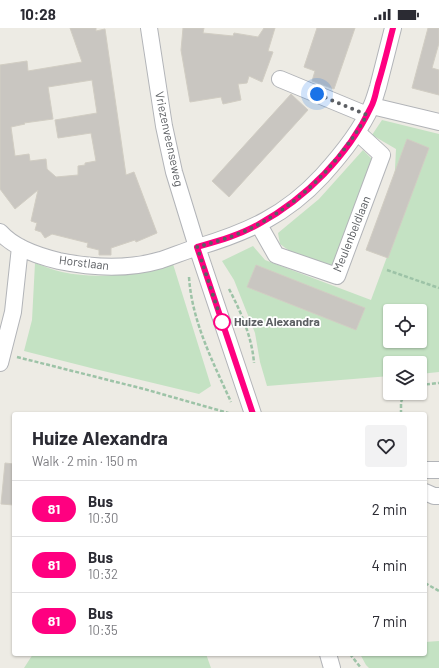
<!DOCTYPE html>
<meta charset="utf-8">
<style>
body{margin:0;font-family:Barlow,sans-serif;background:#f2f2f3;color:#2b2b33;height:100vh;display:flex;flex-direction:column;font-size:15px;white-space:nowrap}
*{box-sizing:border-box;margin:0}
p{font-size:13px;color:#7c7c81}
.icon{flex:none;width:22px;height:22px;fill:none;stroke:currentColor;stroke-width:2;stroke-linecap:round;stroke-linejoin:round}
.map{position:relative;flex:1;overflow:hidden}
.details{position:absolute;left:12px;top:384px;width:415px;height:244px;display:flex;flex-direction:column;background:#fff;border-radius:4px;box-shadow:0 1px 3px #0004}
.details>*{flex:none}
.badge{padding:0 8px;border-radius:13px;font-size:14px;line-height:26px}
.buttons{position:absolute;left:383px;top:276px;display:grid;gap:8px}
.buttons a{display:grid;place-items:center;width:44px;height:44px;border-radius:4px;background:#fff;box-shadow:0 1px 3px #0004;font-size:20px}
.you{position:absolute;width:20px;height:20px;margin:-10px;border:3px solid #fff;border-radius:50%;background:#1a73e8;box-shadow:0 0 0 6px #1a73e833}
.map>.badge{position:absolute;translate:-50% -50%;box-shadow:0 0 0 2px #fff}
.round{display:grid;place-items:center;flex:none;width:42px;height:42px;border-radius:4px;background:#f2f2f3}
.overview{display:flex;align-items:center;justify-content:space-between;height:68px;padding:0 20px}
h1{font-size:19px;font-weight:700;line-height:30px}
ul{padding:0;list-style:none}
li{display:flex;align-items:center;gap:12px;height:56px;padding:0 20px;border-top:1px solid #e1e1e2}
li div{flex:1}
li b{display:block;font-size:15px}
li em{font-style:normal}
li .badge{min-width:44px;font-weight:700;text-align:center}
.status{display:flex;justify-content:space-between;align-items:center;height:28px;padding:0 20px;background:#fff;direction:ltr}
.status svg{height:11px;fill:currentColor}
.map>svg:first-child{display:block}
</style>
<div class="status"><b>10:28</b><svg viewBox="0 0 49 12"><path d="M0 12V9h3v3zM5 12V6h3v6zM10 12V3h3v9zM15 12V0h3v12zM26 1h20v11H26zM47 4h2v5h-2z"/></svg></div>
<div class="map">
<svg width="439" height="640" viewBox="0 0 439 640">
<rect width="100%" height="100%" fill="#edebe4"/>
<!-- green -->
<path fill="#c4e2c3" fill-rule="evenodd" d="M 382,92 L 439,106 L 439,344 L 420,346 L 420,335 L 390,335 L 390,348 L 267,358 L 260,334 L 255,305 L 234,252 L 222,233 L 253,218 L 265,232 L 371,272 L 391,218 L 396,121 L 372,107 ZM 390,283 L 420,283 L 420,313 L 390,313 Z
M 363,122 L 372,131 L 333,239 L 295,227 L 280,216 L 278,205 L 319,171 Z
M 35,235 C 44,238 53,242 62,244 C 99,252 137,246 173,236 L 211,358 L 199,366 L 95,341 L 24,323 L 32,292 Z
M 439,613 L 439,640 L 369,640 L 366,637 L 360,626 L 425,626 L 425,614 Z
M 33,626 L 206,626 L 211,640 L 24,640 Z"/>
<!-- building -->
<path fill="#c9c6c1" stroke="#d1cdc3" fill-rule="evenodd" d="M 70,0 L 96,0 L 96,3 L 105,1 L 126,147 L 134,144 L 157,205 L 136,214 L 135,212 L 111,220 L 111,227 L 99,227 L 99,222 L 87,219 L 88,215 L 52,206 L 45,210 L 41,204 L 35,202 L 37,195 L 31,193 L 38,162 L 15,181 L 0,161 L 0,37 L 27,33 L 28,43 L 82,34 ZM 92,52 L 97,85 L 55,92 L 58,110 L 91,105 L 96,133 L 85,135 L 85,137 L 78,138 L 78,147 L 56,149 L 47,141 L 46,131 L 30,133 L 29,126 L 15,128 L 11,99 L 25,96 L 24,95 L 53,91 L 48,59 Z
M 183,0 L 204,0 L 203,5 L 233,8 L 234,5 L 258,9 L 264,0 L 275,0 L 268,23 L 273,24 L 262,54 L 249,48 L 247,55 L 238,56 L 241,72 L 223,76 L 221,69 L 190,74 L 181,22 Z
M 317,0 L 355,0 L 334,61 L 312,53 L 315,43 L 304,39 Z
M 428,0 L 439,0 L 439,15 L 432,40 L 439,42 L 439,67 L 412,60 Z
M 291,66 L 308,82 L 229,169 L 212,153 Z
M 407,111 L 429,120 L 388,230 L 366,222 Z
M 256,237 L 365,280 L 356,302 L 247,259 Z
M 5,435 L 14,436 L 14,477 L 1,476 Z"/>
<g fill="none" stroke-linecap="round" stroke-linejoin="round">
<defs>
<path id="minor" d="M 149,0 L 164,98 L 174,144 L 197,219 L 253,386
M 280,51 L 367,87
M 372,78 L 439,94
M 259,197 L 276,227 L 337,248 L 382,127 L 357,104
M 0,204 C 14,220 38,228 59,233 C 93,240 127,242 161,232 C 173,228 185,223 198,219 C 248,204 286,187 322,148 C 341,127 360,104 371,79 C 374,73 376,65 378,59 C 383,39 388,20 393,0
M 0,335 L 13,284 L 20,219
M 425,442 L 439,442
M 425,464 L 434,468 L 439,468
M 328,626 L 332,640"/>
</defs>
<!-- minor casing -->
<use href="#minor" stroke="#b2b4b8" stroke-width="18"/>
<!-- path -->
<path stroke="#9dc3a7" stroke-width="2.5" stroke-dasharray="4 2" stroke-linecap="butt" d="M 387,242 L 439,260
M 189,249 C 192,294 213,334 231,374
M 229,261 C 241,284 252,309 254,335
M 17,329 L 144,361 L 232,386
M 420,357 L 439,355
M 401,386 L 401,374 L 405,365
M 425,555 L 439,563
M 350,626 L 361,640"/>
<!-- minor -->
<use href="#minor" stroke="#fff" stroke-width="16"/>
</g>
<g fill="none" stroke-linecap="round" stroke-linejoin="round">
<defs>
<path id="line" d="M 253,386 L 197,219 C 218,213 240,207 259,196 C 306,170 348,128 371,79 C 375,72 376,63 378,56 C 384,37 388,19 393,0"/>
</defs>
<!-- line casing -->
<use href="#line" stroke="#fff" stroke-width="9"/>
<!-- line -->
<use href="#line" stroke="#ff0080" stroke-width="6"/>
<!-- walk -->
<path stroke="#5c5f63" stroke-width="4" stroke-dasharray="0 7.2" d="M 222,294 L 197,219 C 218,213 240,207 259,196 C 306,170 340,133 367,87 L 317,66"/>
</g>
<!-- markers -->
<circle fill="#fff" stroke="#ff0080" stroke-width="2" cx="222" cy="294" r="8"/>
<g text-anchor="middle" stroke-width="3.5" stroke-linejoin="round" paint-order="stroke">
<!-- street labels -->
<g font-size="12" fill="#5c5f63" stroke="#fff">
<text transform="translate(169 111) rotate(78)" y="4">Vriezenveenseweg</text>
<text transform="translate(352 206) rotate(-68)" y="4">Meulenbeldlaan</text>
<text transform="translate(84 235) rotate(7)" y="4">Horstlaan</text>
</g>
<!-- stop labels -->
<g font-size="12" font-weight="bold" fill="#5c5f63" stroke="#fff" text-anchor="start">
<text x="234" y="298">Huize Alexandra</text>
</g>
</g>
</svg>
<div class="buttons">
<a><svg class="icon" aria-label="locate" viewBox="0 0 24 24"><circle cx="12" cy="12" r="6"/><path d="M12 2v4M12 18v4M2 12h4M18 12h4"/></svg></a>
<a><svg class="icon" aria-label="layers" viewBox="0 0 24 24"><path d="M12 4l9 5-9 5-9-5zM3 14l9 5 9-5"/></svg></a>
</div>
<div class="you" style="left:317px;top:66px"></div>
<section class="details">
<div class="overview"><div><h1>Huize Alexandra</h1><p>Walk · 2 min · 150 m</p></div><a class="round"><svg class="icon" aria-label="heart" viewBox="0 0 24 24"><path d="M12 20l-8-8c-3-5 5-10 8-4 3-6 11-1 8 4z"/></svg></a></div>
<ul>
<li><span class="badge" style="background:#ff0080;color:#fff">81</span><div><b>Bus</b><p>10:30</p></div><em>2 min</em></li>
<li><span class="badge" style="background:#ff0080;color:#fff">81</span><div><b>Bus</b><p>10:32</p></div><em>4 min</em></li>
<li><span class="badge" style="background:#ff0080;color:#fff">81</span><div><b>Bus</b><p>10:35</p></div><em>7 min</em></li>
</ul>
</section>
</div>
